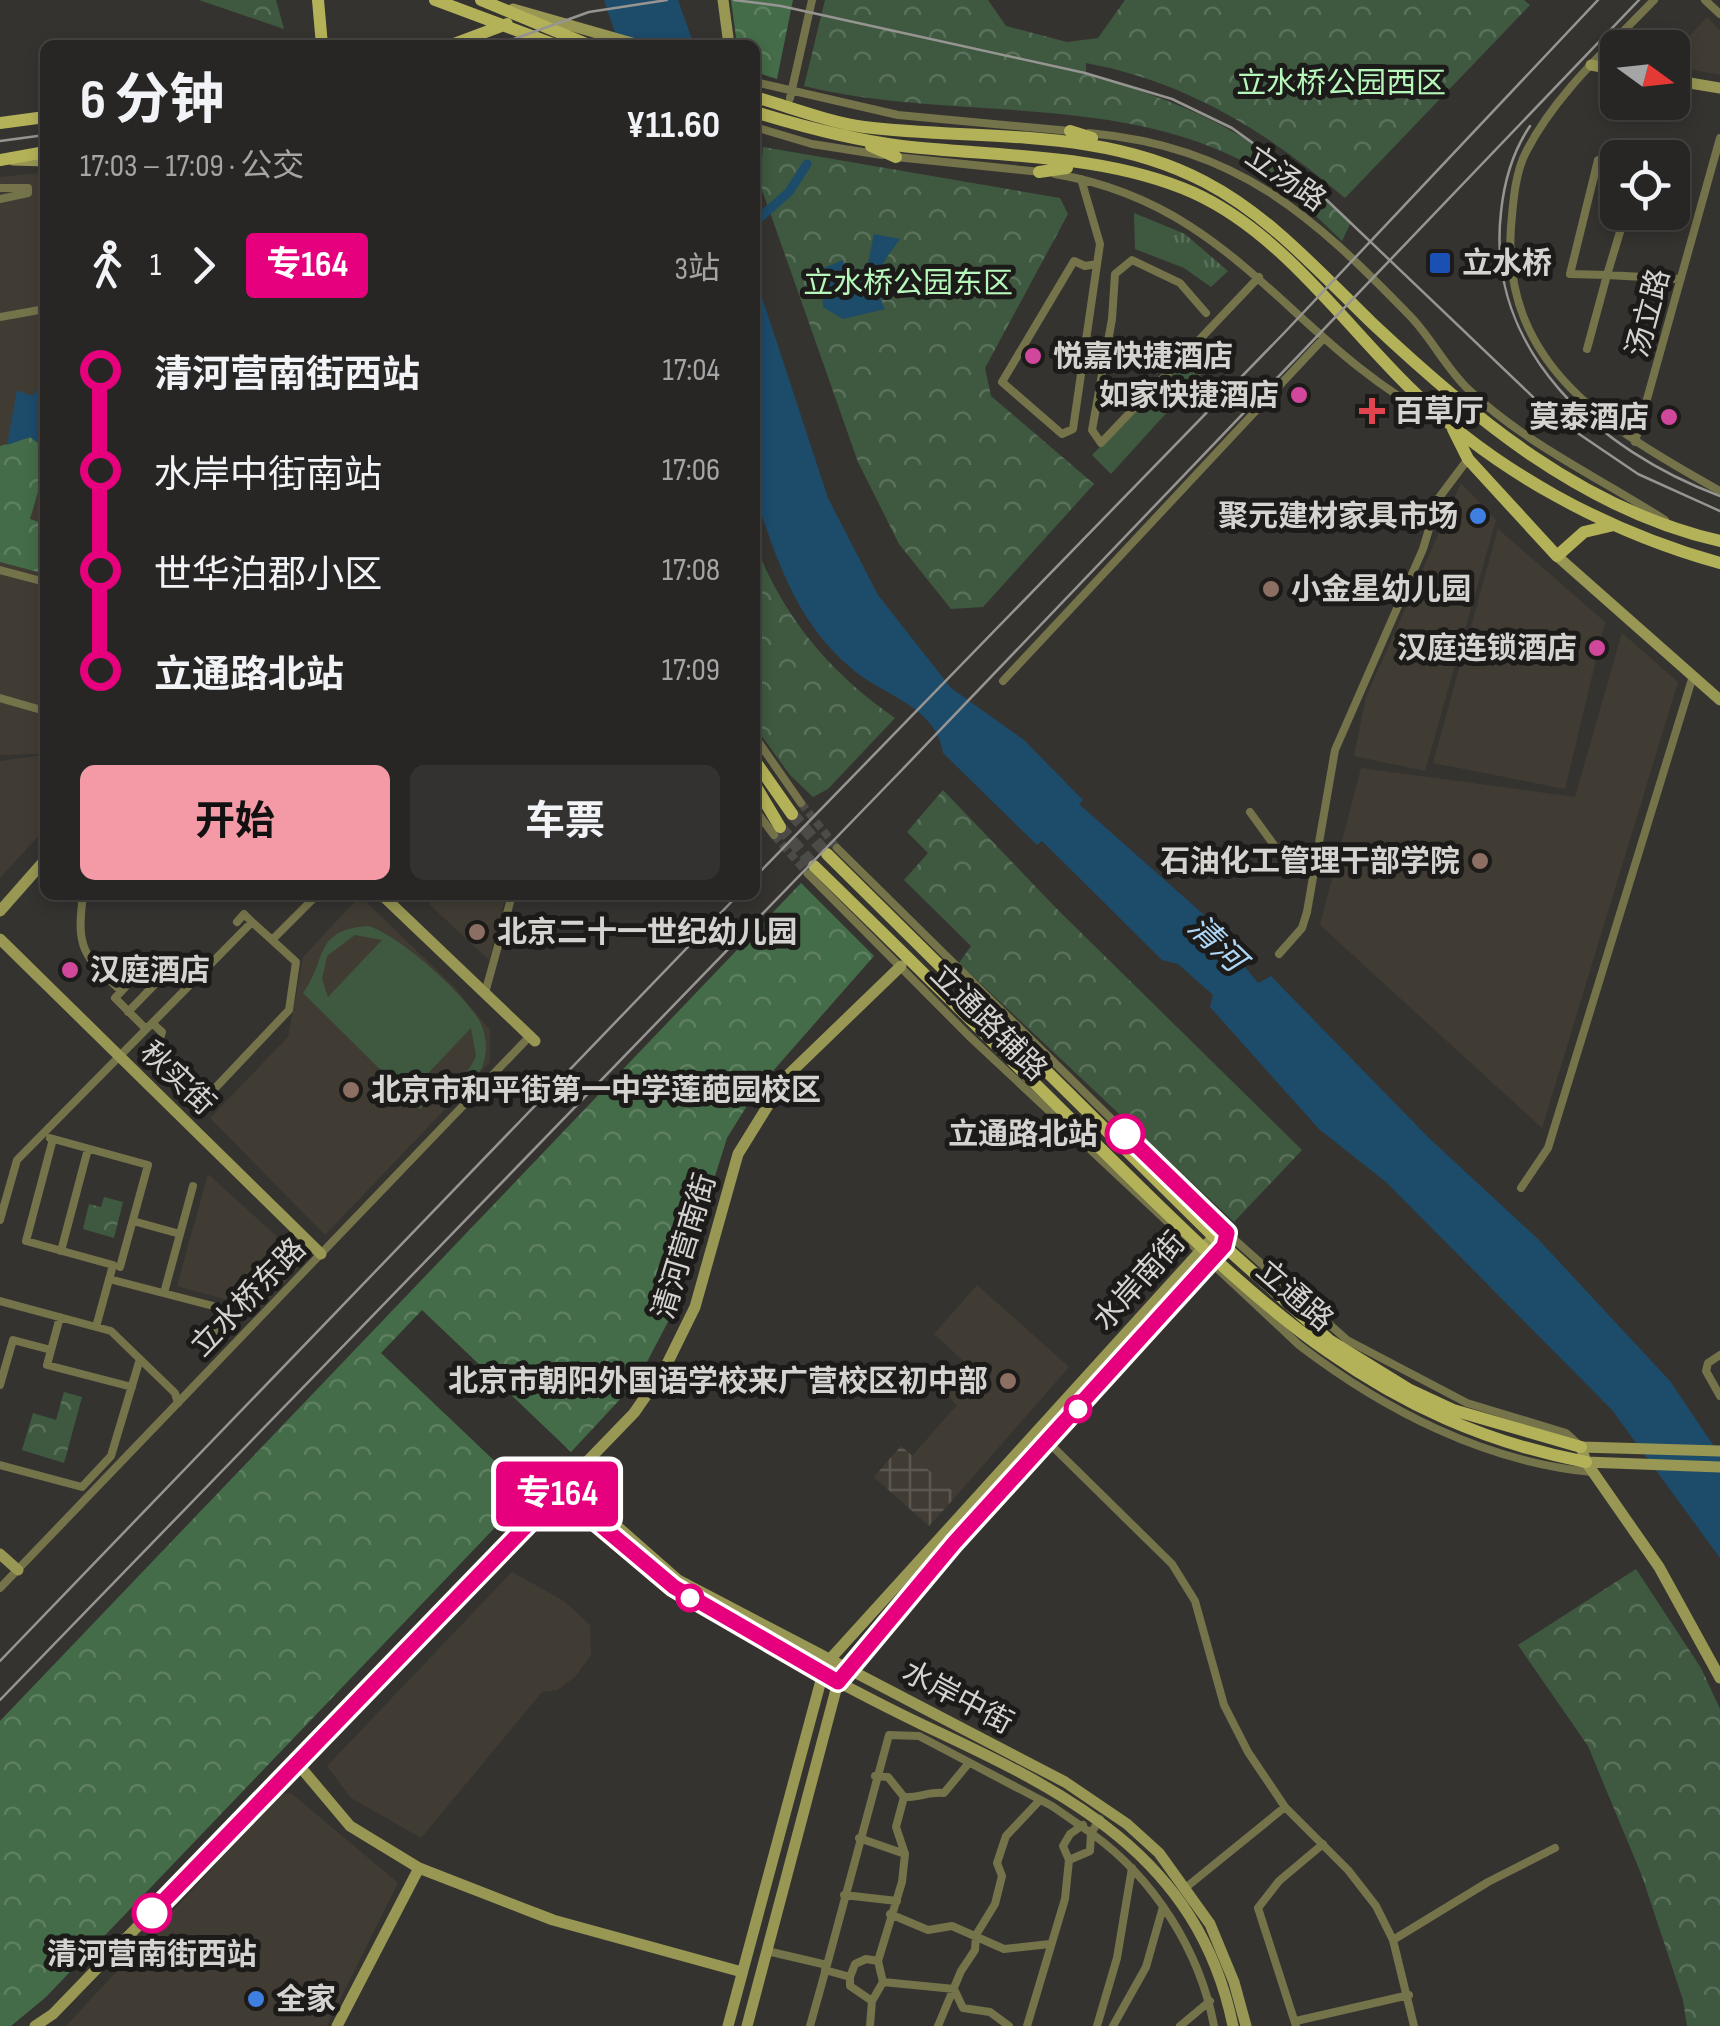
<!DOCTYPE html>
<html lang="zh">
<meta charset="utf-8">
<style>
body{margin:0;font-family:"Sofia Sans Condensed","Noto Sans SC",sans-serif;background:#343231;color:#f1f3f6;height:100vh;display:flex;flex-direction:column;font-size:38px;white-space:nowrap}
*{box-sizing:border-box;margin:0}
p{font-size:32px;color:#a5a5a6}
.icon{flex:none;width:55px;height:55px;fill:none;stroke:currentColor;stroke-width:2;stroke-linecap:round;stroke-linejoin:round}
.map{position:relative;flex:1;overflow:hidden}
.panel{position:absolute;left:40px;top:40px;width:720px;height:860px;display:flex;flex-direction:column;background:#282624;border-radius:15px;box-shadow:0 5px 15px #0003,0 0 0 2px #444341}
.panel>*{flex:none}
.badge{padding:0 20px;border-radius:8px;font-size:35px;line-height:65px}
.needle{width:65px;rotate:105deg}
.fabs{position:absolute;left:1600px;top:30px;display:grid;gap:20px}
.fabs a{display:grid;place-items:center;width:90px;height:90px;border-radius:15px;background:#282624;box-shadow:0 5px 15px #0003,0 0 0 2px #444341;font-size:50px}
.map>.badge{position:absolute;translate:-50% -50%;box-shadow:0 0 0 5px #fff}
.legs{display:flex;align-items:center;gap:15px;height:110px;padding:0 40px;font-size:32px}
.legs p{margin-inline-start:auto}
.summary{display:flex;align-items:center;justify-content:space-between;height:170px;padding:0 40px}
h1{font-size:55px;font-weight:700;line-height:75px}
.cta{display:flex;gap:20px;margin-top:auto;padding:20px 40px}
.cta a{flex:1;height:115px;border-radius:15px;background:#f49aa6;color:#111;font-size:40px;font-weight:700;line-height:115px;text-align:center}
.cta a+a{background:#343231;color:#f1f3f6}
ul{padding:0 40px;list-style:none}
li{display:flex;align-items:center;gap:35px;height:100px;font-size:38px}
li i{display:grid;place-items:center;width:15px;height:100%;margin:0 12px;background:currentColor}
li i::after{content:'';width:25px;height:25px;margin:-12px;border:8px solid;border-radius:50%;background:#282624}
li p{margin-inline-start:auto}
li:first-child i{background:linear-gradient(#0000 50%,currentColor 0)}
li:last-child i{background:linear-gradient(currentColor 50%,#0000 0)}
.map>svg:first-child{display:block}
</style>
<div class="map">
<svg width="1720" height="2026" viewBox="0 0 1720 2026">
<defs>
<pattern id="industrial-grid" width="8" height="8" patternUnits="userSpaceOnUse" patternTransform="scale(2.5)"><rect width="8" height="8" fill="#413c33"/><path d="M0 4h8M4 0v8" fill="none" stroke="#5c5750"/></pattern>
<pattern id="grass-tufts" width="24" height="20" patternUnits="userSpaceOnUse" patternTransform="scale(2.5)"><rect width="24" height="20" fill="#3e5940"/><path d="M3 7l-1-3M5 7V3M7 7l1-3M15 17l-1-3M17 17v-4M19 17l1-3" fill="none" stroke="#59705b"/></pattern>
<pattern id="forest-crowns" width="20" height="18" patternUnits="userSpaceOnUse" patternTransform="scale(2.5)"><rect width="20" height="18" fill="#446c48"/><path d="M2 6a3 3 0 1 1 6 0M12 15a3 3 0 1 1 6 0" fill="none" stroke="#5e8061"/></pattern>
<pattern id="park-crowns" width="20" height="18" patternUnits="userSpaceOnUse" patternTransform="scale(2.5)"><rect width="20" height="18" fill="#3e5940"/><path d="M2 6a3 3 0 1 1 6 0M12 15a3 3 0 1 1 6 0" fill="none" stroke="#59705b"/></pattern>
</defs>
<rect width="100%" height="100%" fill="#353330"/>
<!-- built -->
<path fill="#413c33" d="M 1707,17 L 1720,30 L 1720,75 L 1673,66 L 1673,54 Z
M 38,173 L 45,214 L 45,734 L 39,754 L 0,755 L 0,177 Z
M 1461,483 L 1496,520 L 1425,771 L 1354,756 L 1366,697 Z
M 1498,529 L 1605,622 L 1565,789 L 1433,763 Z
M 1622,633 L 1678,682 L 1542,1128 L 1320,925 L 1361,768 L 1575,797 Z
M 45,755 L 45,829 L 0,878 L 0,761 Z
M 432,895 L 506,895 L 489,960 L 429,904 Z
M 360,896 L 455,988 L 490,1030 L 490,1062 L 325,1235 L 210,1118 L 288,1037 L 303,957 Z
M 208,1174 L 304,1261 L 261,1309 L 177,1286 Z
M 977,1285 L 1069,1367 L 957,1495 L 912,1456 L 957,1405 L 947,1395 L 970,1367 L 934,1334 Z
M 512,1572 L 564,1601 L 590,1625 L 591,1655 L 576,1676 L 557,1690 L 542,1692 L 421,1838 L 351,1798 L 327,1766 Z
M 291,1793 L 398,1883 L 327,2026 L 66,2026 L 280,1795 Z"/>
<!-- industrial -->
<path fill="url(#industrial-grid)" d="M 901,1446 L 957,1495 L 929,1526 L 874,1477 Z"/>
<!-- grass -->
<path fill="url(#grass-tufts)" d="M 1134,213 L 1185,234 L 1228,271 L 1211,287 L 1184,268 L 1135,249 Z"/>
<!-- forest -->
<path fill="url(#forest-crowns)" d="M 731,0 L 793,0 L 777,79 L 755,72 L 755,45 L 737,45 Z
M 30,437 L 45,448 L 45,486 L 40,485 L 30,519 L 45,524 L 38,572 L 0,562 L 0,446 Z
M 801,883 L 874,956 L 758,1088 L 727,1138 L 671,1316 L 637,1381 L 571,1452 L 422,1310 L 381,1353 L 528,1493 L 46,1997 L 11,2026 L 0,2026 L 0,1721 Z"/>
<!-- park -->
<path fill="url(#park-crowns)" d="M 199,0 L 276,0 L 284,29 Z
M 825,0 L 988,0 L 1006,26 L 1067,42 L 1098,38 L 1125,0 L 1524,0 L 1530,5 L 1345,198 C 1267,132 1188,82 1086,63 L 1086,73 C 1200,108 1264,138 1351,222 L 1342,241 C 1315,215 1287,186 1254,167 C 1118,91 951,122 804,86 Z
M 763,147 L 1060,198 L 1068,214 L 985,368 L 991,396 L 1094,484 L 983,607 L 951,609 L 899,544 L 858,462 L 760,184 Z
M 755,544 C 784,618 830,673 895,718 L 828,789 L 813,797 L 790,775 L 755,727 Z
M 943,790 L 1057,909 L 1302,1150 L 1234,1222 L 959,963 L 971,946 L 904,880 L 928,853 L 907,832 Z
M 104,1197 L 123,1202 L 114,1238 L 83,1229 L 89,1204 L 101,1207 Z
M 64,1392 L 82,1397 L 64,1463 L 22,1450 L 33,1413 L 56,1420 Z
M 1636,1569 L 1701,1668 L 1720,1709 L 1720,2026 L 1687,2026 L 1683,2000 L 1642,1876 L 1588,1746 L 1518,1645 Z"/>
<!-- pitch -->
<path fill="#3e5940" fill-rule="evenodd" d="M 1193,351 L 1209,366 L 1111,474 L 1092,455 Z
M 368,926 C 399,935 464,993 480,1022 C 487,1036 488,1053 482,1067 C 468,1096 439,1091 420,1109 L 303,993 C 328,960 312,930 368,926 ZM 355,935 L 382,940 L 328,997 L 322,979 L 327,956 ZM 471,1028 L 476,1056 C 465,1082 445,1093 418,1084 Z"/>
<!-- water -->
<path fill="#1d4b6a" d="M 604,0 L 678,0 L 694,45 L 619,45 Z
M 874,234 L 900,239 C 881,265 870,278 885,309 L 843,319 L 823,307 L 821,269 L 843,260 L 844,268 L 866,273 Z
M 755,276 L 828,498 L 878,595 L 951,688 L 1024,740 L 1083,800 L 1079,804 L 1246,952 L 1241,962 L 1258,983 L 1271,976 L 1429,1138 L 1538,1239 L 1670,1381 L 1720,1455 L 1720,1558 L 1612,1410 L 1387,1183 L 1319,1129 L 1210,1007 L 1213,995 L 1178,964 L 1162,960 L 1042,841 L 1037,845 L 943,753 C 937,706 881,695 851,668 C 796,621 778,562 755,496 Z
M 39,387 L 45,388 L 45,448 L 30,437 L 7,445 L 17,390 L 32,396 Z"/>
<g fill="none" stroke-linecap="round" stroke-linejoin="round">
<!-- canal -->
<path stroke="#1d4b6a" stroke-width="9" d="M 755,222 L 789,192 L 807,164"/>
<!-- street-tunnel -->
<path stroke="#4d4b48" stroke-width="8" stroke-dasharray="8 4" stroke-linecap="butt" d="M 801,803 L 837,848
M 774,835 L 808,874"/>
<!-- primary-tunnel -->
<path stroke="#4d4b48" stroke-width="12" stroke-dasharray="12 6" stroke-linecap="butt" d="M 792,814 L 827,854
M 780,827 L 814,866"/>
<!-- street -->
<path stroke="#74734a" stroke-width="8" d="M 1654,0 C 1609,47 1556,93 1526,152 C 1515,173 1513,203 1511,227 C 1501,367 1613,431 1720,491
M 1705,0 L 1720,14
M 755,82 L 898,115 L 1070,131
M 790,98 L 812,0
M 755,127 L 812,144 L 882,155
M 1089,133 C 1238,147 1311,214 1411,317 C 1432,339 1446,368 1468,389 C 1524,443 1600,478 1665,520
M 896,157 L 1041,172
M 1622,158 L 1598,160 L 1570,274 L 1607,275 L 1626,212
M 1055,174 C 1235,204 1289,341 1437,419
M 1081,179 L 1100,244 L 1073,429 L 1062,434 L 1002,382 L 1074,261 L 1085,266 L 1097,264
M 0,188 L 28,188 L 28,193 L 0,199
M 43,227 L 45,240
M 1206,313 L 1180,283 L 1132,260 L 1115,274 L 1112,319 L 1092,430 L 1101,443 L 1259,277
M 0,317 L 45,309
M 1587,349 L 1607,275 L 1680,279
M 1635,442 L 1720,138
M 0,570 L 45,582
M 1003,681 L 1323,339
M 0,698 L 45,711
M 755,737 L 801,803
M 755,810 L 774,835
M 1250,812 L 1282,856 L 1315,859
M 837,848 L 1227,1233 L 1347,1340 L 1467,1403 L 1566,1433 L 1578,1444
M 808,874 L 969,1036 L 1299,1345 C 1384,1410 1485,1462 1592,1472
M 83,895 C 76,949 83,955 121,991
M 237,922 L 244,914 L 252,922
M 1279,954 L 1302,928 L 1307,912 L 1335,750 L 1423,549 L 1438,499 L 1468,459
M 485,993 L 512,895
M 128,1012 L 159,980 L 145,966 L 115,998 L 146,1029
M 152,1023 L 162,1032 L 155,1055 L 203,1101 L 289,1010 L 296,962 L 272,940
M 50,1138 L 148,1165 L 120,1267
M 53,1139 L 26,1241 L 113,1265 L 96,1327
M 1521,1188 L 1548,1148 L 1693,676
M 0,1220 L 17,1160 L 252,922 L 272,940 L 317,895
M 133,1221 L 180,1234
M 61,1251 L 88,1149
M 109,1279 L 221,1308 L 210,1344
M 164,1293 L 193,1186
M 0,1301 L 111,1331 L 175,1393 L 178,1403
M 60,1317 L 47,1365 L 132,1387
M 1720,1355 L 1708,1363 L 1706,1371 L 1720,1396
M 0,1385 L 13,1340 L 51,1350
M 1048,1442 L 1172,1564 L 1195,1601 L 1224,1705 L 1248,1752 L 1285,1807 L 1348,1870 L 1376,1906 L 1393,1940 L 1414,2026
M 0,1465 L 82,1487 L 111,1456 L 140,1359
M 0,1588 L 530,1036
M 875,1776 L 888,1777 L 904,1797 C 919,1798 930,1791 944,1793 L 968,1764
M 859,1838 L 905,1854
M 1069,1860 L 1063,1846 L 1070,1834 L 1083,1825
M 1184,1889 L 1285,1807
M 844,1895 L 897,1901
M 890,1914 L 928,1930 L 952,1926 L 1004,1949 L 1050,1944
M 1393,1940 L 1488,1882 L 1555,1848
M 767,1951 L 827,1965 L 810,2026
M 878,1961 L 902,1882 L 905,1854 L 896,1827 L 904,1797
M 827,1965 L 889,1735 L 919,1736 L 1052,1806 L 1091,1833 L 1100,1819
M 825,1970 L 850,1977 L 850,1986 L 872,2001 L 883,1982 L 954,1989 L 963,2008 L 990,2012 L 1009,2026
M 850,1977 L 855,1964 L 866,1959 L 878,1961 L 883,1982
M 1296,2021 L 1409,1995
M 870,2026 L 872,2001
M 938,2026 L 961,1971 L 975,1950 L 976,1935 L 995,1904 L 1002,1876 L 997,1863 L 1006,1836 L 1040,1800
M 1027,2026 L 1065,1899 L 1069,1860 L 1090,1851 L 1091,1833 C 1154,1878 1200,1951 1214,2026
M 1097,2026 L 1117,1958 L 1132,1868
M 1113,2026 L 1146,1967 L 1163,1907
M 1180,2026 L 1210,2001
M 1296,2026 L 1258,1908 L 1279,1881 L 1323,1844"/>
<!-- secondary -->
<path stroke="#989753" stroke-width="11" d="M 723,0 L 729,45
M 513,9 L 639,45
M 1591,65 L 1618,70
M 1672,80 L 1720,88
M 13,160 L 45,161
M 1557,556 L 1720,700
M 382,895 L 535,1041
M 0,911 L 45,860
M 0,939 L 321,1254
M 1720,1451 L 1581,1447 L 1586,1462 L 1659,1567 L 1720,1678
M 1586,1462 L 1720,1467
M 568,1483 L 678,1580 L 1065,1782 L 1127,1824 L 1159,1853 L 1210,1924 L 1234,1982 L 1246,2026
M 560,1491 C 590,1517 619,1545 651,1571 C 686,1599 728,1621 767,1643 C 817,1671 869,1699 921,1724 C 1065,1791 1198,1855 1233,2026
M 0,1554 L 18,1570
M 297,1763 L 350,1826 L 419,1868 L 553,1920 L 742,1972
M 35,2026 L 53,2014 L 634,1413 L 664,1370 L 695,1307 L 738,1154 L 785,1078 L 901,966
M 337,2026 L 419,1868
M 728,2026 L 823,1673 L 832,1657 L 1204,1247 L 1214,1237 L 1227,1233
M 747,2026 L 838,1682 L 847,1666 L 1226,1239"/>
<!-- primary -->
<path stroke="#b4b258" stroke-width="12" d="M 318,0 L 322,45
M 435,0 L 556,45
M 481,0 L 589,45
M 451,45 L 507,24
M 755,97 C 790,107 828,122 864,127 C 980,141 1099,126 1205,182 C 1270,216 1319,272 1372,323 C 1472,417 1583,510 1720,541
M 755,112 C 804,127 852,140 902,146 C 998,157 1104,153 1194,193 C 1282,233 1344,324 1412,390 C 1496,472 1608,532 1720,563
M 0,123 L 45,117
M 1070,131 L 1092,138
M 871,146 L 896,157
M 0,160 L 45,152
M 1039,172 L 1067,168
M 1453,429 L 1468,459 L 1557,556 L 1584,532 L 1614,525
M 755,761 L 792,814
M 755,785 L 780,827
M 827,854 L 1214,1237 L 1329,1340 L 1410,1390 L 1453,1410 L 1581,1447
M 814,866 C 908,957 1001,1050 1094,1142 C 1247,1292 1367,1420 1586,1462"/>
<!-- rail -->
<path stroke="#979592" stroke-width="2.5" d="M 734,0 L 781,6 L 1085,73 L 1172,99 L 1232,128 L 1311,185 L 1554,417 L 1638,474 L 1720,511
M 497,45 L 589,12 L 667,0
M 1530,126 C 1513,151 1504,183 1501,212 C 1485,352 1600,451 1720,496
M 0,141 L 45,135
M 755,877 L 1285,332 L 1598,0
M 0,1661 L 738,895
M 0,1700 L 897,775 L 1639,0"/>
</g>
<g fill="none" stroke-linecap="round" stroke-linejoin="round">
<defs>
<path id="line-1" d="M 152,1913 L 560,1491 L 674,1587 L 838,1682 L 954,1543 L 1224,1246 L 1227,1233 L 1125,1134"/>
</defs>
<!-- line-1 casing -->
<use href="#line-1" stroke="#fff" stroke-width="22"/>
<!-- line-1 -->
<use href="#line-1" stroke="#e6007e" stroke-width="15"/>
</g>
<!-- markers -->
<rect fill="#1a4fb4" stroke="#1c1b19" stroke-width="4" x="1428" y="251" width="24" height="24" rx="5"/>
<g fill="#d1479c" stroke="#1c1b19" stroke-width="4">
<circle cx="1033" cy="356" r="10"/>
<circle cx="1299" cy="395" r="10"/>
<circle cx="1669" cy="417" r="10"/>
<circle cx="1597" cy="648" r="10"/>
<circle cx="70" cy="970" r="10"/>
</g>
<path fill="#e0444e" stroke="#1c1b19" stroke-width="4" d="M1367 396h10v10h10v10h-10v10h-10v-10h-10v-10h10z"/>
<g fill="#3f7fe0" stroke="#1c1b19" stroke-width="4">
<circle cx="1478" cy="516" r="10"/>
<circle cx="256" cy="1999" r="10"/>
</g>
<g fill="#8d6e63" stroke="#1c1b19" stroke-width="4">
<circle cx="1271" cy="589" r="10"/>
<circle cx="1480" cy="861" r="10"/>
<circle cx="477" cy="932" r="10"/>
<circle cx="351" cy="1090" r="10"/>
<circle cx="1008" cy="1381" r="10"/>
</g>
<g fill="#fff" stroke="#e6007e" stroke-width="5">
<circle cx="1125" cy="1134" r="18"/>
<circle cx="1078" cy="1409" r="12"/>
<circle cx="690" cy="1598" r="12"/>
<circle cx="152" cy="1913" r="18"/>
</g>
<g text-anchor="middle" stroke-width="10" stroke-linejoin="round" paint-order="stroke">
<!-- park labels -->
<g font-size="30" fill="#b7f7bc" stroke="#1c1b19">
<text x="1341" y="93">立水桥公园西区</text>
<text x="908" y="293">立水桥公园东区</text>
</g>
<!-- street labels -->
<g font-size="30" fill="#d4d3d0" stroke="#1c1b19">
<text transform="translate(1286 178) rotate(35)" y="10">立汤路</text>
<text transform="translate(1648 313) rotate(-75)" y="10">汤立路</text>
<text transform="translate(989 1022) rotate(45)" y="10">立通路辅路</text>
<text transform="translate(178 1078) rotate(44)" y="10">秋实街</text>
<text transform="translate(684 1246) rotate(-73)" y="10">清河营南街</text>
<text transform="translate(1139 1281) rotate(-48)" y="10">水岸南街</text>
<text transform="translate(1295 1295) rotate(41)" y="10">立通路</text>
<text transform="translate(248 1297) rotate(-46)" y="10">立水桥东路</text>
<text transform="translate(958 1697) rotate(28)" y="10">水岸中街</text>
</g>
<!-- poi labels -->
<g font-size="30" font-weight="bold" fill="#d4d3d0" stroke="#1c1b19" text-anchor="start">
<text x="1462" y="273">立水桥</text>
<text x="1053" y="366">悦嘉快捷酒店</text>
<text x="1279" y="405" text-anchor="end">如家快捷酒店</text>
<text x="1394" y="421">百草厅</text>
<text x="1649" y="427" text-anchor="end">莫泰酒店</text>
<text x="1458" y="526" text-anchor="end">聚元建材家具市场</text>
<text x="1291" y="599">小金星幼儿园</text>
<text x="1577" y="658" text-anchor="end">汉庭连锁酒店</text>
<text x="1460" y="871" text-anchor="end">石油化工管理干部学院</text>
<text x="497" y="942">北京二十一世纪幼儿园</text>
<text x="90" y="980">汉庭酒店</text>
<text x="371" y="1100">北京市和平街第一中学莲葩园校区</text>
<text x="988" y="1391" text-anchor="end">北京市朝阳外国语学校来广营校区初中部</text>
<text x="276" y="2009">全家</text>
</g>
<!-- stop labels -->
<g font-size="30" font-weight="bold" fill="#d4d3d0" stroke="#1c1b19" text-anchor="end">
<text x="1098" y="1144">立通路北站</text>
<text x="152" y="1964" text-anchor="middle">清河营南街西站</text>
</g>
<!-- water labels -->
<g font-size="32" font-style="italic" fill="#aed7f7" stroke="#1c1b19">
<text transform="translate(1217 943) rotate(44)" y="11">清河</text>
</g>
</g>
</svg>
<div class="fabs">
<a><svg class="needle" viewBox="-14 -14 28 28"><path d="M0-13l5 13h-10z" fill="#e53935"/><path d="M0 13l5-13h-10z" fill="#a5a5a6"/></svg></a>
<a><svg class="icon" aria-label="locate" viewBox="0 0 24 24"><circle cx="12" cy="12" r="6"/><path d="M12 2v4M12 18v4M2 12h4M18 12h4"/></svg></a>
</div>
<b class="badge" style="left:557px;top:1494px;background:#e6007e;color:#fff">专164</b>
<section class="panel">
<div class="summary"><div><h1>6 分钟</h1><p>17:03 – 17:09 · 公交</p></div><b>¥11.60</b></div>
<div class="legs"><svg class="icon" aria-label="walk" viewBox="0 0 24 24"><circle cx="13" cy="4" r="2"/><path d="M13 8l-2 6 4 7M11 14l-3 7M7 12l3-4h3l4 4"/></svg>1<svg class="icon" aria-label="forward" viewBox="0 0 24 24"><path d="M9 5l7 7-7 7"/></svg><b class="badge" style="background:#e6007e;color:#fff">专164</b><p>3站</p></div>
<ul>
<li><i style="color:#e6007e"></i><b>清河营南街西站</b><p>17:04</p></li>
<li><i style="color:#e6007e"></i><span>水岸中街南站</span><p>17:06</p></li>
<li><i style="color:#e6007e"></i><span>世华泊郡小区</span><p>17:08</p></li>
<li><i style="color:#e6007e"></i><b>立通路北站</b><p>17:09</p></li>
</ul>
<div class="cta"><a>开始</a><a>车票</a></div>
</section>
</div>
